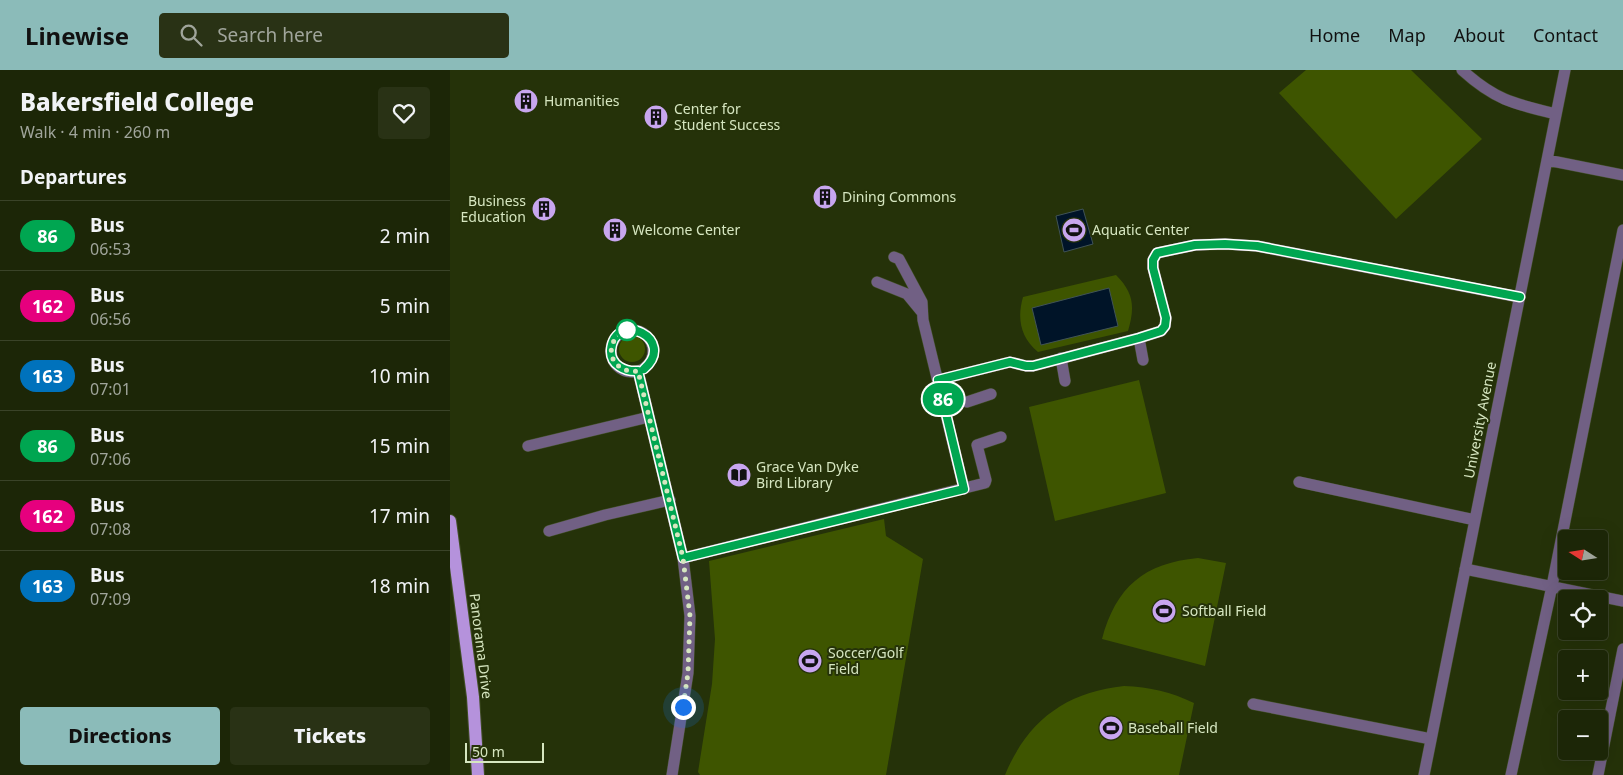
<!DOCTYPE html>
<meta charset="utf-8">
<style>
body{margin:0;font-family:"Noto Sans",sans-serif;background:#293215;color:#f1f3f6;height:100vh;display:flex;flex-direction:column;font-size:19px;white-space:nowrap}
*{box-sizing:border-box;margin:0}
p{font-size:16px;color:#a0a59b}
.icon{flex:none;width:28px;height:28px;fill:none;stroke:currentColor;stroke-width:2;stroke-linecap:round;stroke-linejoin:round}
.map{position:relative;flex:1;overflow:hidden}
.details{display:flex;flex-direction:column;background:#1c2607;width:450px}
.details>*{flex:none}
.badge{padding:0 10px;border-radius:16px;font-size:18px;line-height:32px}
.needle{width:32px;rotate:282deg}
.tools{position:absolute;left:1108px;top:460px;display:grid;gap:10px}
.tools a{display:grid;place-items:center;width:50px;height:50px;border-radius:5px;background:#1c2607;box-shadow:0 5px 20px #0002,0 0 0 1px #3a4328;font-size:25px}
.scale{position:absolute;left:15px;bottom:12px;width:79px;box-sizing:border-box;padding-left:5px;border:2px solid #d6e6c0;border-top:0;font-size:14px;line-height:18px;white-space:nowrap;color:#d6e6c0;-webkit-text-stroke:4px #253209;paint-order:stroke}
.you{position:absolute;width:25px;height:25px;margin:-12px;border:4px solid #fff;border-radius:50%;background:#1a73e8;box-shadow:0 0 0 8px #1a73e833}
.map>.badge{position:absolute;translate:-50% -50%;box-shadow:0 0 0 2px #fff}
h2{padding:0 20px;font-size:19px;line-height:45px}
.round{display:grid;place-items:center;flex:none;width:52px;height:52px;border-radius:5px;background:#293215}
.overview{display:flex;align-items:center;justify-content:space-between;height:85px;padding:0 20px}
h1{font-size:24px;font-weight:800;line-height:38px}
.primary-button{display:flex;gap:10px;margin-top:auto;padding:10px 20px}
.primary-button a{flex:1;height:58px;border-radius:5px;background:#8bbbb9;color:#111;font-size:20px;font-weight:800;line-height:58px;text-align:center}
.primary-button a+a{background:#293215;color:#f1f3f6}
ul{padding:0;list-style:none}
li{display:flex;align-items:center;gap:15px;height:70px;padding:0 20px;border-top:1px solid #3a4328}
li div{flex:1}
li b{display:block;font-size:19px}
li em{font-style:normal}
li .badge{min-width:55px;font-weight:700;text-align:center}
header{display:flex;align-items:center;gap:30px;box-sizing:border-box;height:70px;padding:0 25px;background:#8bbbb9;color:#111}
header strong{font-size:24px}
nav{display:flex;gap:28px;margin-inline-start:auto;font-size:18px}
.search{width:350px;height:45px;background:#293215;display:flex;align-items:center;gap:12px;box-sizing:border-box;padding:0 18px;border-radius:5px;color:#a0a59b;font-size:19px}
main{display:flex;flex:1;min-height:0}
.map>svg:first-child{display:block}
</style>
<header>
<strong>Linewise</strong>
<div class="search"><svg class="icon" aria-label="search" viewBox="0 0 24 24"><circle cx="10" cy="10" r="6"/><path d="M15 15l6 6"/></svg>Search here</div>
<nav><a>Home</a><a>Map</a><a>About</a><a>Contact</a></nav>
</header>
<main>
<section class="details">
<div class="overview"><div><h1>Bakersfield College</h1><p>Walk · 4 min · 260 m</p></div><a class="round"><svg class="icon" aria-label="heart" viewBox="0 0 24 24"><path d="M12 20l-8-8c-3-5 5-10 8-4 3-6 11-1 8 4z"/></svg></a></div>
<h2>Departures</h2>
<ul>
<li><span class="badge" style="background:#00a651;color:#fff">86</span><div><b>Bus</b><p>06:53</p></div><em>2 min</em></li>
<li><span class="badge" style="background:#e6007e;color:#fff">162</span><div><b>Bus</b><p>06:56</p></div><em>5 min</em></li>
<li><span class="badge" style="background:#0072bc;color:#fff">163</span><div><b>Bus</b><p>07:01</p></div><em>10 min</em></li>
<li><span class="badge" style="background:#00a651;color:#fff">86</span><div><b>Bus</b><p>07:06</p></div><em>15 min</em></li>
<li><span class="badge" style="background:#e6007e;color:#fff">162</span><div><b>Bus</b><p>07:08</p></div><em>17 min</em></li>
<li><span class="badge" style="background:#0072bc;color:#fff">163</span><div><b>Bus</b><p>07:09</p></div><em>18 min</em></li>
</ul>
<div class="primary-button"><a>Directions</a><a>Tickets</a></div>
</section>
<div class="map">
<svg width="1173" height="705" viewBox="0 0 1173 705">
<rect width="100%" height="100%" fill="#253209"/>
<!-- green -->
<path fill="#3e5500" d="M 856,0 L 961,0 L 1032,69 L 946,149 L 829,23 Z
M 666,205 C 684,223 685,237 678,261 L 588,282 C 570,267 567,248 573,227 Z
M169 279a13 13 0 1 1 26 0a13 13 0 1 1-26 0Z
M 689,310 L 716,423 L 605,451 L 579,337 Z
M 434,449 L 436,466 L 473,489 L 436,705 L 250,705 L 248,702 L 262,614 L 265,569 L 259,491 Z
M 748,488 L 776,493 L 755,596 L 652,569 C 666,517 694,493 748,488 Z
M 674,616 C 700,617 721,622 744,633 L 729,705 L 555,705 C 577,651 616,622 674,616 Z"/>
<!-- water -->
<path fill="#001428" stroke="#405356" d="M 633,139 L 643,174 L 614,182 L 606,146 Z
M 659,218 L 668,256 L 591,275 L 582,238 Z"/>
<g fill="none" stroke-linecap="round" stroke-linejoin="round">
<defs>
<path id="minor" d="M 1012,0 C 1045,30 1064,34 1106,44
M 1097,90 L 1173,105
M 444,187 L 449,189 L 472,232 L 473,250 L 514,419
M 427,212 L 457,224 L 471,241
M161 281a21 21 0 1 1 42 0a21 21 0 1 1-42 0Z
M 689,268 L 693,290
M 611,288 L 615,311
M 188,301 L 233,488 L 240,546 L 238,603 L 222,705
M 488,310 L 560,292 L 576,296 L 583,296 L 689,268 L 711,261 L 715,256 L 716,248 L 703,198 L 703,190 L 707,183 L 745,175 L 775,174 L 807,176 L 1069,227
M 517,332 L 541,324
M 78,376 L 199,347
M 849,412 L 1025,450
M 99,461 L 155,445 L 220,430
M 233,488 L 535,413 L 536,410 L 527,375 L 551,367
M 1015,499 L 1173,531
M 803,634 L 981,669
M 974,705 L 1115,0
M 1061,705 L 1102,516 L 1173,160
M 1148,705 L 1173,579"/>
<path id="major" d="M 0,451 L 23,627 L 28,705"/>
</defs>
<!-- minor casing -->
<use href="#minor" stroke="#414f26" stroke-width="12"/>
<!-- major casing -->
<use href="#major" stroke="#414f26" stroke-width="14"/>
<!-- minor -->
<use href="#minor" stroke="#716084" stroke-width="11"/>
<!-- major -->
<use href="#major" stroke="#b592dc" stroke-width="12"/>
</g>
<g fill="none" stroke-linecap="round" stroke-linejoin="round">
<defs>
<path id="line" d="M 194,299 C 228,269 165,239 161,280 C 160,295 175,302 188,301 L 233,488 L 514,419 L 488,310 L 560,292 L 576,296 L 583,296 L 689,268 L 711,261 L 715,256 L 716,248 L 703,198 L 703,190 L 707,183 L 745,175 L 775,174 L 807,176 L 1070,227"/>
</defs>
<!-- line casing -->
<use href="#line" stroke="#fff" stroke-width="11"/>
<!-- line -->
<use href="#line" stroke="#00a651" stroke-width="8"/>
<!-- walk -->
<path stroke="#d6e6c0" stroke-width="5" stroke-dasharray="0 9" d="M 177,260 C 151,271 159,304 188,301 L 233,488 L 240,546 L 238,603 L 233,637"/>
</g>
<!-- icons -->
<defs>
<symbol id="building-disc" viewBox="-11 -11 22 22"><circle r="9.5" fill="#c8a6ef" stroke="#253209"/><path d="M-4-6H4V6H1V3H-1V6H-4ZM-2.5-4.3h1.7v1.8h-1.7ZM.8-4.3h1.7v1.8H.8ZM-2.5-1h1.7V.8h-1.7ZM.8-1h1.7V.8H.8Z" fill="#111"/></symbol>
<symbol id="stadium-disc" viewBox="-11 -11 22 22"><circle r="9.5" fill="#c8a6ef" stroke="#253209"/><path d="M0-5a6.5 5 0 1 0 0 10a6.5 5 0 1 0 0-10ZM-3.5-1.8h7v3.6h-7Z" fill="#111"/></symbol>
<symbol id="library-disc" viewBox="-11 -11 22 22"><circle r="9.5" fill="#c8a6ef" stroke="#253209"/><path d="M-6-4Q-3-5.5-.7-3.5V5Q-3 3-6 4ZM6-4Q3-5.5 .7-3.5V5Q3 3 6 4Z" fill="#111"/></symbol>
</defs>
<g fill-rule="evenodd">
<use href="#building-disc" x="62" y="17" width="28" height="28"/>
<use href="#building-disc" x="192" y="33" width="28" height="28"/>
<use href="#building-disc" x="361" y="113" width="28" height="28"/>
<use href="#building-disc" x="80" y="125" width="28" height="28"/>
<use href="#building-disc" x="151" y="146" width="28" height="28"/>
<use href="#stadium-disc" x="610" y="146" width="28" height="28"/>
<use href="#library-disc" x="275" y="391" width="28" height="28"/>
<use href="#stadium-disc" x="700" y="527" width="28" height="28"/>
<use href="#stadium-disc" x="346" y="577" width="28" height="28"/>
<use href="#stadium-disc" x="647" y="644" width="28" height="28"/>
</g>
<!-- markers -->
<circle fill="#fff" stroke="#00a651" stroke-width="2.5" cx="177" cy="260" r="10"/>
<g text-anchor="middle" stroke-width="4" stroke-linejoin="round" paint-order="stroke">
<!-- poi labels -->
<g font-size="14" fill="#d6e6c0" stroke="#253209" text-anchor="start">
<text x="94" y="36">Humanities</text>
<text x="224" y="44">Center for<tspan x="224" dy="16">Student Success</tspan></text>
<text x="392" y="132">Dining Commons</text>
<text x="76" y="136" text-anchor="end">Business<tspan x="76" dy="16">Education</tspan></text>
<text x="182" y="165">Welcome Center</text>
<text x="642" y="165">Aquatic Center</text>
<text x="306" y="402">Grace Van Dyke<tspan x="306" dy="16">Bird Library</tspan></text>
<text x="732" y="546">Softball Field</text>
<text x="378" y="588">Soccer/Golf<tspan x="378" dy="16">Field</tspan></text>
<text x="678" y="663">Baseball Field</text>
</g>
<!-- street labels -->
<g font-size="14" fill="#d6e6c0" stroke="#253209">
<text transform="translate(1030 350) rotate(-79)" y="5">University Avenue</text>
<text transform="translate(31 576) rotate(83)" y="5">Panorama Drive</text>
</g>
</g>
</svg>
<div class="tools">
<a><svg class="needle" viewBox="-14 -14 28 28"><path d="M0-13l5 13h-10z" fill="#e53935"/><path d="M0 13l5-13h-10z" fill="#a0a59b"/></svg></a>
<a><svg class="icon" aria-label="locate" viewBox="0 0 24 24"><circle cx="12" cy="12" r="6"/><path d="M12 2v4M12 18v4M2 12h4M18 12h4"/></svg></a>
<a>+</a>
<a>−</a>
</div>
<div class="scale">50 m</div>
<div class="you" style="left:233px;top:637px"></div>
<b class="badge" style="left:493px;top:329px;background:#00a651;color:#fff">86</b>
</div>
</main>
